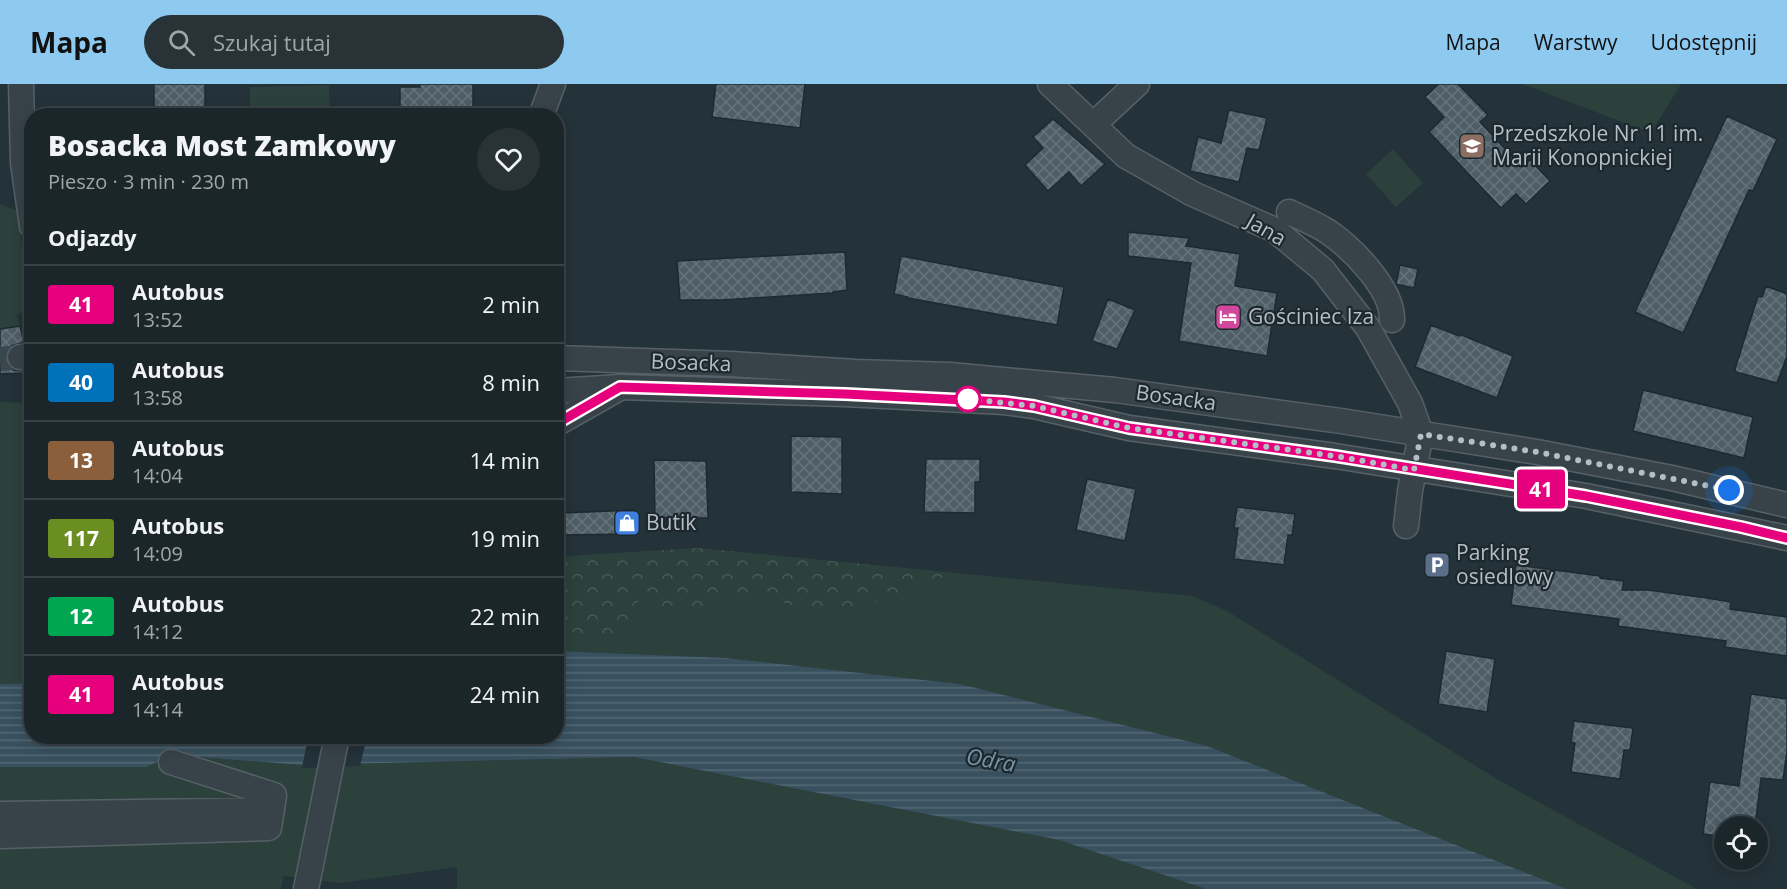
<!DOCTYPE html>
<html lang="pl">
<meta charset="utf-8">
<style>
body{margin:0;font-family:"Open Sans",sans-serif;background:#283237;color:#f1f3f6;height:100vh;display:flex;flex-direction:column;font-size:22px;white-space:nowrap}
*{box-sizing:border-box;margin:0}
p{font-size:20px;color:#a0a5a9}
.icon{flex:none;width:33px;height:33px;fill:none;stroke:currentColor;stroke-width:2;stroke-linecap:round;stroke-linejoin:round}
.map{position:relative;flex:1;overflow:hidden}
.panel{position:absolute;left:24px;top:24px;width:540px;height:636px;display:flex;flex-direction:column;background:#1b262b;border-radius:24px;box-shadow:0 3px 15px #0003,0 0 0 2px #394347}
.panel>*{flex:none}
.badge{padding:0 12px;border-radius:4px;font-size:21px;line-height:39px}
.buttons{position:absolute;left:1714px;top:732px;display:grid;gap:12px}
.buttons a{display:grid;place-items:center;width:54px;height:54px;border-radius:50%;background:#1b262b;box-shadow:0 3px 15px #0003,0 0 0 2px #394347;font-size:30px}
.you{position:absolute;width:30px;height:30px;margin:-15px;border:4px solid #fff;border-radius:50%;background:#1a73e8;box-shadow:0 0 0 9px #1a73e833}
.map>.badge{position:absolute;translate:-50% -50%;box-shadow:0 0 0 3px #fff}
h2{padding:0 24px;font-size:22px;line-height:54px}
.round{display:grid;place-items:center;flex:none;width:63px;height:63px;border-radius:32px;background:#283237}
.summary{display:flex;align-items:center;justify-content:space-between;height:102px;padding:0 24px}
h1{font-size:28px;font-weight:800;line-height:45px}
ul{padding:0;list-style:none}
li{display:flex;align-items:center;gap:18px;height:78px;padding:0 24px;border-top:2px solid #394347}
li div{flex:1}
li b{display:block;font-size:22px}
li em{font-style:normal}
li .badge{min-width:66px;font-weight:700;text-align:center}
header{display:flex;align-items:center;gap:36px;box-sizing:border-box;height:84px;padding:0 30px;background:#8ec9ef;color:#111}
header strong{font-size:28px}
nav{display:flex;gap:33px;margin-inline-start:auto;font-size:21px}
.search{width:420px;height:54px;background:#283237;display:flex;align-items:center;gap:15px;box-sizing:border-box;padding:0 21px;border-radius:33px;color:#a0a5a9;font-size:22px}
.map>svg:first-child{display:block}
</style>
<header>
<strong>Mapa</strong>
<div class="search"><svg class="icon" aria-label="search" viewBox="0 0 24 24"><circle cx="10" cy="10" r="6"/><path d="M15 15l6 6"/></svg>Szukaj tutaj</div>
<nav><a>Mapa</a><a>Warstwy</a><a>Udostępnij</a></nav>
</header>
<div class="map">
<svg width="1787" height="805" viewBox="0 0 1787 805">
<defs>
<pattern id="forest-crowns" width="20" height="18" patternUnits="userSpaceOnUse" patternTransform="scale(1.5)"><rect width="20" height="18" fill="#2c413c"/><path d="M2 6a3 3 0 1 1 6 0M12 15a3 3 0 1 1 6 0" fill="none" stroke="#485b57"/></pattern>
<pattern id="water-rules" width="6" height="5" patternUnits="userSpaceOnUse" patternTransform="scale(1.5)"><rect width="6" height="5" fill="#39515f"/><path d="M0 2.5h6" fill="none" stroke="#536874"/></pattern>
<pattern id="building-cross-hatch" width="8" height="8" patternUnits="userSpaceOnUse" patternTransform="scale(1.5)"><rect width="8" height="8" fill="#4f5f67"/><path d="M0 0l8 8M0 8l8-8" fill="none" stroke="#66747b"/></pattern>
</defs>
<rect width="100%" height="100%" fill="#243239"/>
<!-- green -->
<path fill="#2c413c" d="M 1523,0 L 1681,0 L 1651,49 Z
M 329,1 L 330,31 L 250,31 L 250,3 Z
M 1393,65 L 1423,99 L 1396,123 L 1366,90 Z
M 0,120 L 18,127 L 28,224 L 17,231 L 20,242 L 0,245 Z
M 0,318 L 31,319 L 31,599 L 0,600 Z
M 697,464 L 1193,512 L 1227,527 L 1495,694 L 1697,805 L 1567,805 L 1207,662 L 960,600 L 726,574 L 557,567 L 557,473 Z
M 173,671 L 301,681 L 634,673 L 1059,756 L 1206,805 L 457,805 L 457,783 L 340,799 L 284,792 L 281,805 L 0,805 L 0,683 L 146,683 Z"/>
<!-- forest -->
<path fill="url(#forest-crowns)" d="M 697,464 L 955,489 L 847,528 L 805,524 L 741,509 L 716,517 L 706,534 L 685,526 L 671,526 L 640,512 L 626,555 L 568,548 L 565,533 L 557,531 L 557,473 Z"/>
<!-- water -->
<path fill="url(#water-rules)" d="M 557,567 L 726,574 L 960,600 L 1207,662 L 1567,805 L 1206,805 L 1059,756 L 634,673 L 301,681 L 173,671 L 146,683 L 0,683 L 0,600 L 31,599 L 32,652 L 556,652 Z"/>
<!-- pier -->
<path fill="#243239" d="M 308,653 L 367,653 L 360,682 L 302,684 Z"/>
<!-- building -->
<path fill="url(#building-cross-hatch)" stroke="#1f2a30" stroke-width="1.5" d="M 154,0 L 205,0 L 205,32 L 154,32 Z
M 420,0 L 473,0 L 473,30 L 400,32 L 400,3 L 420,3 Z
M 716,0 L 805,0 L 800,44 L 712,33 Z
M 1439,0 L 1458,0 L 1488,31 L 1480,38 L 1522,83 L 1530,76 L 1550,97 L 1526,120 L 1516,110 L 1501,124 L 1429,48 L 1444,33 L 1425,13 Z
M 1229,26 L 1267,34 L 1259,66 L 1247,64 L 1239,98 L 1190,87 L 1198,53 L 1221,59 Z
M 1727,32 L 1777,55 L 1753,107 L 1749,106 L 1683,249 L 1635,228 Z
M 1053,35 L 1105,80 L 1081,102 L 1069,88 L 1048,107 L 1025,81 L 1043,64 L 1033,53 Z
M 1128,148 L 1189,154 L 1186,162 L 1240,170 L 1235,202 L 1277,209 L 1267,272 L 1179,257 L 1191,179 L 1128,172 Z
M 845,168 L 847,206 L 833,208 L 833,209 L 722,216 L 680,216 L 677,177 Z
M 901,172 L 1064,203 L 1057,241 L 908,214 L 908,213 L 894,210 Z
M 1400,181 L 1418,185 L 1414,204 L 1396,200 Z
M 1766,202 L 1787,210 L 1787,272 L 1777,299 L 1736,288 L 1735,285 L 1758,212 L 1762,213 Z
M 1108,215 L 1135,226 L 1117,265 L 1092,257 Z
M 1431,241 L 1459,252 L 1459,250 L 1513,272 L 1497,314 L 1415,283 Z
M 20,242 L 24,258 L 11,262 L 7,267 L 6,275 L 9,282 L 13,286 L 25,287 L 25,289 L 0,290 L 0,245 Z
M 1643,306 L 1753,333 L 1744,374 L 1633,347 Z
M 791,352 L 842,353 L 842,410 L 791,408 Z
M 926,375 L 980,375 L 980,398 L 975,398 L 975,429 L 924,428 Z
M 654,376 L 706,377 L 708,434 L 655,434 Z
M 1087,395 L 1136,405 L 1125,457 L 1076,446 Z
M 1237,423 L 1295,430 L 1292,451 L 1288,451 L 1284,481 L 1234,475 L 1238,444 L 1234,444 Z
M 634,426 L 635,450 L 556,451 L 556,432 L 563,432 L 563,429 Z
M 1516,481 L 1600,492 L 1600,494 L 1624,497 L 1622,506 L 1648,506 L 1707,514 L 1731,518 L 1730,525 L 1787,533 L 1787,572 L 1725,563 L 1726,557 L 1618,542 L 1619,535 L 1511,521 Z
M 1446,567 L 1495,575 L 1487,628 L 1438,620 Z
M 1751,610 L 1787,615 L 1787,667 L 1783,696 L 1761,694 L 1755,742 L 1725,742 L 1725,753 L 1703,750 L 1710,698 L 1739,702 Z
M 1574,637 L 1633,644 L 1630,666 L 1624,666 L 1620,695 L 1571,688 L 1575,659 L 1571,658 Z"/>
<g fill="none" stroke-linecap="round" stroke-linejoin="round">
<!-- minor-tunnel -->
<path stroke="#39474e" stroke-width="24" stroke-dasharray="24 12" stroke-linecap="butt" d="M 0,275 L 20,273"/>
<defs>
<path id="minor" d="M 21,0 L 23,79 L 32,142
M 1050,0 L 1126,72 L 1193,110 L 1275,146 L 1323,186 L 1368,244 L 1410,319 L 1421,350
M 541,32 L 553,0
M 1094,40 L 1137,0
M 1289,128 C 1302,134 1316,140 1327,147 C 1352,164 1393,205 1392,236
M 20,273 L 32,272
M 556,274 L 731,280 L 856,288 L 950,291 L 1115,306 L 1341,337 L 1537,368 L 1672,394 L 1787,421
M 556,307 L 620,303 L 845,310 L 1004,318 L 1034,322 L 1129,344 L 1335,372 L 1586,412 L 1787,454
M 556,340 L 616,306
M 1406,442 L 1410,407 L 1421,350
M 0,730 L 272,726
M 0,752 L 269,744 L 274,711 L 171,678
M 306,805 L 337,652"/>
</defs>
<!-- minor casing -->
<use href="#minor" stroke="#566167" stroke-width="27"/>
<!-- minor -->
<use href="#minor" stroke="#384349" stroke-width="24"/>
</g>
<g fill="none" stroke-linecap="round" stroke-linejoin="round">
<defs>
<path id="line" d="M 556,340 L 620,303 L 845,310 L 1004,318 L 1034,322 L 1129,344 L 1335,372 L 1586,412 L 1741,443 L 1787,454"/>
</defs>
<!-- line casing -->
<use href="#line" stroke="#fff" stroke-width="14"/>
<!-- line -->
<use href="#line" stroke="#e6007e" stroke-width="9"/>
<!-- walk -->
<path stroke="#b3bec5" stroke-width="6" stroke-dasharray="0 10.8" d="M 968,315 L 1034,322 L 1129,344 L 1335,372 L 1414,386 L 1421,350 L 1537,368 L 1729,406"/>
</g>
<!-- icons -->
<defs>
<symbol id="school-square" viewBox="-11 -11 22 22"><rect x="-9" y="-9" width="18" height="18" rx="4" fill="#8d6e63" stroke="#1d282e"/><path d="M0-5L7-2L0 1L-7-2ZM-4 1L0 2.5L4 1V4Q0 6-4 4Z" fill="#fff"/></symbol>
<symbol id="hotel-square" viewBox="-11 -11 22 22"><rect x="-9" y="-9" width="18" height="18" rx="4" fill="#d1479c" stroke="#1d282e"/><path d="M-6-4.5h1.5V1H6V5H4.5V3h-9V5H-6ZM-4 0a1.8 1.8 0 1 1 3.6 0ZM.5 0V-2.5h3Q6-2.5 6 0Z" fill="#fff"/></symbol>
<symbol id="shop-square" viewBox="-11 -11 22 22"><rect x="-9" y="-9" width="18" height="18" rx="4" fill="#3f7fe0" stroke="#1d282e"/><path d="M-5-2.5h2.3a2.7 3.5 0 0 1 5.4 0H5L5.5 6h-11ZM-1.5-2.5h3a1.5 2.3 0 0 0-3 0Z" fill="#fff"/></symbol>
<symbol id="parking-square" viewBox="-11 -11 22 22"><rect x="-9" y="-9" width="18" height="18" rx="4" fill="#5c6f8a" stroke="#1d282e"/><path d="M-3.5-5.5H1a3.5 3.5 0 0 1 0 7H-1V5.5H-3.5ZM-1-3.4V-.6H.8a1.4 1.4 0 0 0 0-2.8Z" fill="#fff"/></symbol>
</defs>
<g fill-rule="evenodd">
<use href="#school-square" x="1457" y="47" width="30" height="30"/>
<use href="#hotel-square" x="1213" y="218" width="30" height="30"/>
<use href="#shop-square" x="612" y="424" width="30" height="30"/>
<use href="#parking-square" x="1422" y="466" width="30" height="30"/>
</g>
<!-- markers -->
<circle fill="#fff" stroke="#e6007e" stroke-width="3" cx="968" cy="315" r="12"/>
<g text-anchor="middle" stroke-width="4.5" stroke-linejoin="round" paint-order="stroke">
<!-- poi labels -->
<g font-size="21" fill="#b3bec5" stroke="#1d282e" text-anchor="start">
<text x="1492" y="57">Przedszkole Nr 11 im.<tspan x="1492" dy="24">Marii Konopnickiej</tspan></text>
<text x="1248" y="240">Gościniec Iza</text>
<text x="646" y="446">Butik</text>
<text x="1456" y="476">Parking<tspan x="1456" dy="24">osiedlowy</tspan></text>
</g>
<!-- street labels -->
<g font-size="21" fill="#b3bec5" stroke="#1d282e">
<text transform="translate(1266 146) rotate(30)" y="7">Jana</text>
<text transform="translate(691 279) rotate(2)" y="7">Bosacka</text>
<text transform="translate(1176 314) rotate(8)" y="7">Bosacka</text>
</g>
<!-- water labels -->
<g font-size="22" font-style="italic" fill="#7595a6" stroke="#1d282e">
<text transform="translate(991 676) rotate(10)" y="8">Odra</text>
</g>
</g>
</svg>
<div class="buttons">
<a><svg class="icon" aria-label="locate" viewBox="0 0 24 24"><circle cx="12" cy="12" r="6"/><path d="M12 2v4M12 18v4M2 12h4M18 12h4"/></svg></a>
</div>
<div class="you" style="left:1729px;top:406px"></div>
<b class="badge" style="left:1541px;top:405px;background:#e6007e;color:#fff">41</b>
<section class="panel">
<div class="summary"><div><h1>Bosacka Most Zamkowy</h1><p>Pieszo · 3 min · 230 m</p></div><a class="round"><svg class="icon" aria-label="heart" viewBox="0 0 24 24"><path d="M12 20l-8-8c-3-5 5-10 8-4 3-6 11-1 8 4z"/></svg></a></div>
<h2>Odjazdy</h2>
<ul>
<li><span class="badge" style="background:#e6007e;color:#fff">41</span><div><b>Autobus</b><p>13:52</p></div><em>2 min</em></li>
<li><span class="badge" style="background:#0072bc;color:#fff">40</span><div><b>Autobus</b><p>13:58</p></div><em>8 min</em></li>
<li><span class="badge" style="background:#8b5e3c;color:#fff">13</span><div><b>Autobus</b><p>14:04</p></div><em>14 min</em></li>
<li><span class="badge" style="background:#6b8e23;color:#fff">117</span><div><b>Autobus</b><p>14:09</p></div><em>19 min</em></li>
<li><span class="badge" style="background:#00a651;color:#fff">12</span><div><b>Autobus</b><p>14:12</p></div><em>22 min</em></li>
<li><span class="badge" style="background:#e6007e;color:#fff">41</span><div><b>Autobus</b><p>14:14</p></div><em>24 min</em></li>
</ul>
</section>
</div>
